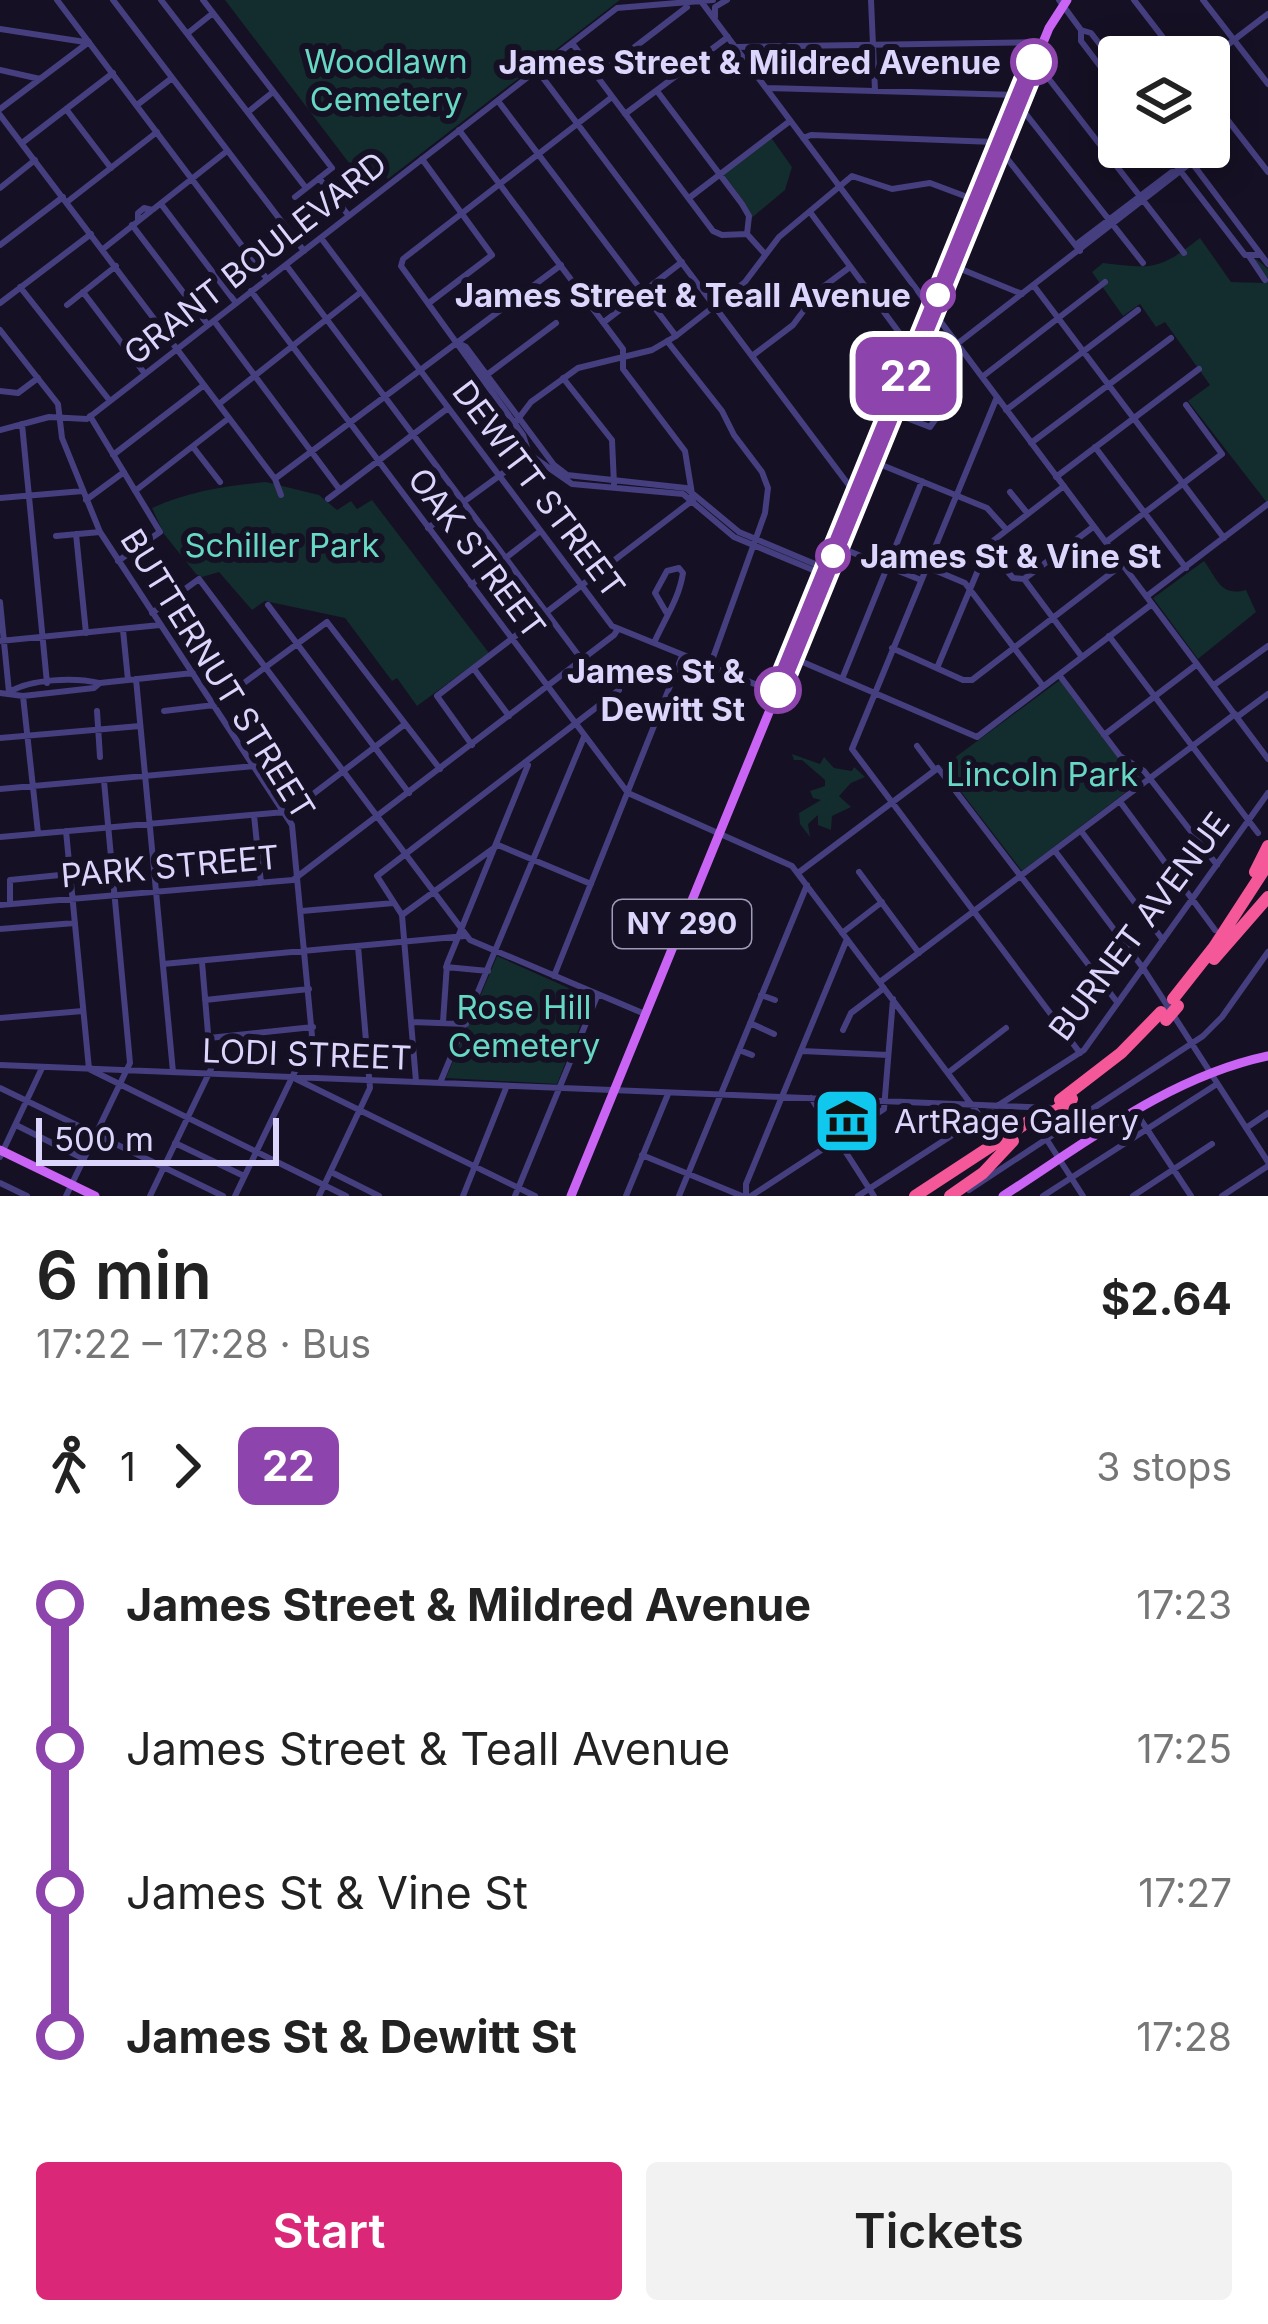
<!DOCTYPE html>
<meta charset="utf-8">
<style>
body{margin:0;font-family:Inter,sans-serif;background:#f2f2f2;color:#222;height:100vh;display:flex;flex-direction:column;font-size:45px;white-space:nowrap}
*{box-sizing:border-box;margin:0}
p{font-size:39px;color:#767676}
.icon{flex:none;width:66px;height:66px;fill:none;stroke:currentColor;stroke-width:2;stroke-linecap:round;stroke-linejoin:round}
.map{position:relative;height:1196px;overflow:hidden}
.drawer{display:flex;flex-direction:column;background:#fff;flex:1}
.drawer>*{flex:none}
.badge{padding:0 24px;border-radius:18px;font-size:42px;line-height:78px}
.buttons{position:absolute;left:1098px;top:36px;display:grid;gap:24px}
.buttons a{display:grid;place-items:center;width:132px;height:132px;border-radius:12px;background:#fff;box-shadow:0 6px 30px #0003;font-size:60px}
.scale{position:absolute;left:36px;bottom:30px;width:243px;box-sizing:border-box;padding-left:12px;border:6px solid #dcd5fc;border-top:0;font-size:33px;line-height:42px;white-space:nowrap;color:#dcd5fc;-webkit-text-stroke:9px #151023;paint-order:stroke}
.map>.badge{position:absolute;translate:-50% -50%;box-shadow:0 0 0 6px #fff}
.legs{display:flex;align-items:center;gap:18px;height:132px;padding:0 36px;font-size:39px}
.legs p{margin-inline-start:auto}
.overview{display:flex;align-items:center;justify-content:space-between;height:204px;padding:0 36px}
h1{font-size:66px;font-weight:600;line-height:90px}
.action{display:flex;gap:24px;margin-top:auto;padding:24px 36px}
.action a{flex:1;height:138px;border-radius:12px;background:#db2777;color:#fff;font-size:48px;font-weight:600;line-height:138px;text-align:center}
.action a+a{background:#f2f2f2;color:#222}
ul{padding:0 36px;list-style:none}
li{display:flex;align-items:center;gap:42px;height:144px;font-size:45px}
li i{display:grid;place-items:center;width:18px;height:100%;margin:0 15px;background:currentColor}
li i::after{content:'';width:30px;height:30px;margin:-15px;border:9px solid;border-radius:50%;background:#fff}
li p{margin-inline-start:auto}
li:first-child i{background:linear-gradient(#0000 50%,currentColor 0)}
li:last-child i{background:linear-gradient(currentColor 50%,#0000 0)}
.map>svg:first-child{display:block}
</style>
<div class="map">
<svg width="1268" height="1196" viewBox="0 0 1268 1196">
<rect width="100%" height="100%" fill="#151023"/>
<!-- green -->
<path fill="#132c2d" d="M 225,0 L 620,0 L 388,179 L 380,171 L 365,184 Z
M 770,136 L 792,167 L 785,190 L 749,220 L 720,175 Z
M 1200,238 L 1231,282 L 1265,283 L 1253,261 L 1256,259 L 1268,269 L 1268,504 L 1188,401 L 1210,385 L 1165,322 L 1156,327 L 1140,304 L 1123,316 L 1092,272 L 1103,263 C 1154,269 1159,270 1200,238 Z
M 266,482 L 319,495 L 337,510 L 351,501 L 357,509 L 372,500 L 489,653 L 417,706 L 397,678 L 392,681 L 345,618 L 265,601 L 252,610 L 219,572 L 202,577 L 196,574 L 164,534 L 152,508 C 190,491 225,486 266,482 Z
M 1204,561 C 1217,578 1220,597 1246,590 L 1256,612 L 1198,659 L 1153,598 Z
M 1060,680 L 1121,762 L 1132,766 L 1140,777 L 1134,786 L 1022,871 L 942,767 Z
M 792,754 L 820,764 L 824,757 L 834,768 L 852,771 L 854,767 L 865,777 L 851,783 L 839,796 L 851,807 L 832,816 L 831,830 L 818,825 L 818,815 L 808,824 L 810,837 L 800,824 L 799,813 L 821,800 L 813,798 L 810,791 L 825,786 L 825,780 L 802,760 L 794,760 Z
M 497,956 L 591,998 L 557,1084 L 446,1078 Z"/>
<g fill="none" stroke-linecap="round" stroke-linejoin="round">
<!-- minor -->
<path stroke="#453e7f" stroke-width="6" d="M 57,0 L 267,279
M 113,0 L 304,251
M 161,0 L 306,188
M 203,0 L 332,168 L 295,197
M 700,0 L 1268,759
M 871,0 L 875,90
M 1059,0 L 1081,30 L 1091,33 L 1119,69
M 1134,0 L 1178,57
M 1203,0 L 1268,84
M 715,17 L 715,7 L 727,0
M 0,29 L 85,42
M 1081,30 L 1081,41 L 1119,91
M 188,33 L 213,13
M 572,43 L 713,231 L 722,235 L 747,234
M 736,47 L 1043,42
M 1209,59 L 1268,14
M 1035,61 L 1184,253
M 0,70 L 40,79
M 537,70 L 857,496
M 597,76 L 687,7
M 767,88 L 1021,95
M 657,91 L 742,204 L 749,216 L 747,234 L 765,254
M 1209,96 L 1268,172
M 612,97 L 403,259 L 401,266 L 523,435 L 529,454 L 572,484 L 683,494 L 734,537 L 825,575
M 498,101 L 676,336
M 1018,104 L 1143,263
M 137,105 L 172,78
M 0,109 L 89,42
M 66,109 L 111,168
M 248,112 L 273,92
M 625,114 L 728,37
M 0,115 L 275,479 L 281,495
M 459,130 L 623,349 L 623,369 L 685,451 L 693,500 L 437,696 L 472,745
M 803,138 L 811,135 L 994,142 L 1080,251
M 22,143 L 113,73
M 1162,147 L 1245,255 L 1261,255
M 1180,147 L 1268,264
M 422,159 L 492,255 L 429,303
M 319,178 L 349,216
M 0,188 L 35,160
M 689,198 L 790,121
M 67,202 L 157,132
M 161,204 L 236,303
M 810,212 L 915,354
M 138,221 L 138,213 L 144,208 L 152,210
M 132,225 L 208,325
M 321,238 L 612,626 L 777,693
M 1077,244 L 1172,172 L 1180,172
M 0,245 L 63,197
M 103,249 L 227,151
M 1249,256 L 1265,280
M 286,265 L 582,660
M 951,265 L 1022,294
M 1034,286 L 1224,538
M 20,287 L 110,401
M 251,291 L 628,793 L 792,866 L 980,1116
M 83,292 L 145,374
M 0,303 L 91,234
M 67,305 L 116,266
M 214,321 L 340,490
M 604,322 L 682,262
M 0,330 L 58,404 L 62,438 L 100,532 L 292,825 L 312,1036 L 235,1196
M 667,341 L 722,411 L 734,435 L 762,472 L 768,488 L 765,513 L 710,666
M 460,344 L 466,347 L 554,465 L 567,475 L 686,488 L 739,532 L 827,569
M 957,344 L 1192,162
M 752,356 L 793,325 L 819,290 L 850,267
M 484,377 L 556,323
M 982,377 L 1105,282
M 563,378 L 612,440 L 614,484
M 0,391 L 18,393 L 38,378
M 997,397 L 852,749 L 1080,1053
M 219,404 L 361,292
M 1006,410 L 1138,310
M 891,412 L 930,427 L 937,417
M 90,416 L 160,532 L 118,561
M 515,423 L 531,402 L 578,368 L 652,350 L 676,336 L 745,282 L 779,237 L 852,176 L 892,189 L 930,183 L 978,201
M 22,424 L 47,683
M 0,430 L 49,417 L 87,419 L 617,8 L 713,0
M 1031,443 L 1171,338
M 193,447 L 220,482
M 1095,447 L 1186,568
M 113,455 L 204,385
M 872,461 L 987,508 L 1005,528
M 1056,477 L 1199,369
M 276,478 L 561,265
M 135,491 L 229,418
M 1010,492 L 1028,514
M 0,498 L 83,491
M 328,499 L 448,408
M 86,500 L 124,472
M 428,528 L 529,454
M 76,534 L 86,633
M 56,536 L 100,532
M 1106,542 L 1222,454 L 1186,405
M 836,546 L 921,580
M 987,547 L 1013,578 L 1024,579 L 1082,657
M 927,567 L 965,583 L 1043,686
M 1024,579 L 1093,527
M 471,585 L 539,532
M 1147,596 L 1268,504
M 0,602 L 9,692
M 268,605 L 409,793
M 152,613 L 199,579 L 470,940 L 645,1014
M 123,630 L 128,680
M 1109,636 L 1258,833
M 0,641 L 160,625
M 654,643 C 665,618 679,599 683,573 L 679,568 L 667,571 L 655,593 L 666,612
M 892,648 L 963,680 L 972,680 L 1123,564
M 791,657 L 977,737 L 1152,604
M 937,668 L 989,544 L 1064,486
M 474,669 L 509,716
M 1060,676 L 1120,756 L 1144,771 L 1217,865
M 136,679 L 173,1072
M 842,679 L 922,481
M 1214,685 L 1268,646
M 9,692 C 31,679 74,677 99,683
M 0,693 L 23,696 L 94,688 L 100,683 L 193,673
M 23,696 L 38,833
M 97,711 L 100,757
M 164,711 L 214,705 L 327,622 L 440,769
M 1237,717 L 1268,694
M 1104,735 L 1196,665
M 0,738 L 140,726
M 917,746 L 935,770
M 0,789 L 255,766
M 1121,803 L 1215,930
M 287,814 L 405,724
M 254,815 L 261,883
M 66,831 L 89,1069 L 346,1196
M 1081,831 L 1163,940
M 0,837 L 285,812
M 1055,851 L 1143,968 L 1268,1162
M 859,872 L 919,953
M 798,873 L 938,768 L 1117,1002
M 10,904 L 10,880 L 70,874
M 0,905 L 293,880 L 614,635 L 618,629
M 302,911 L 394,903
M 402,915 L 498,845 L 591,884
M 0,929 L 75,923
M 842,933 L 882,902
M 163,964 L 465,936
M 446,967 L 488,971
M 554,976 L 682,656
M 880,982 L 1235,714
M 761,995 L 775,1000
M 205,1000 L 309,989
M 0,1018 L 83,1011
M 412,1022 L 466,1024
M 443,1022 L 447,964 L 528,765
M 750,1023 L 774,1034
M 843,1030 L 851,1013 L 884,988
M 209,1038 L 313,1027
M 739,1050 L 752,1055
M 802,1051 L 888,1055
M 0,1065 L 1052,1108
M 949,1072 L 1006,1028
M 296,1079 L 535,1196
M 416,1081 L 402,915 L 377,876 L 619,690
M 440,1083 L 584,737
M 0,1088 L 223,1196
M 811,1098 L 874,1196
M 1065,1109 L 1091,1111 L 1107,1129
M 1135,1111 L 1191,1196
M 16,1125 L 84,1159
M 1246,1128 L 1268,1113
M 1047,1140 L 1083,1196
M 175,1143 L 244,1176
M 642,1155 L 742,1196
M 0,1157 L 42,1068
M 331,1172 L 379,1196
M 0,1183 L 27,1196
M 969,1190 L 1203,1036 L 1222,1017 L 1268,952
M 66,1196 L 130,1063 L 104,781
M 150,1196 L 211,1069 L 202,962
M 319,1196 L 370,1088 L 358,946
M 463,1196 L 506,1088
M 515,1196 L 598,994
M 626,1196 L 668,1094
M 679,1196 L 807,885
M 746,1196 L 746,1184 L 847,939
M 751,1196 L 884,1109 L 893,999
M 858,1196 L 1084,1050 L 1268,793
M 1043,1196 L 1217,1084
M 1133,1196 L 1212,1144
M 1222,1196 L 1268,1166"/>
<!-- major -->
<path stroke="#c964f5" stroke-width="9" d="M 0,1150 L 95,1196
M 571,1196 L 1049,28 L 1067,0
M 1003,1196 C 1087,1142 1169,1077 1268,1056"/>
<!-- highway -->
<path stroke="#f45898" stroke-width="12" d="M 1255,872 L 1268,846
M 1214,959 L 1268,897
M 1173,999 L 1214,947 L 1268,864
M 1060,1100 L 1121,1053 L 1161,1012
M 915,1196 L 1037,1116
M 950,1196 L 983,1173 L 1013,1141"/>
<!-- highway-bridge -->
<path stroke="#f45898" stroke-width="12" d="M 1166,1020 L 1178,1006
M 1048,1116 L 1072,1099"/>
</g>
<g fill="none" stroke-linecap="round" stroke-linejoin="round">
<defs>
<path id="line-1" d="M 778,690 L 1034,62"/>
</defs>
<!-- line-1 casing -->
<use href="#line-1" stroke="#fff" stroke-width="27"/>
<!-- line-1 -->
<use href="#line-1" stroke="#8e44ad" stroke-width="18"/>
</g>
<!-- icons -->
<defs>
<symbol id="museum-square" viewBox="-11 -11 22 22"><rect x="-9" y="-9" width="18" height="18" rx="4" fill="#10c8ee" stroke="#151023"/><path d="M0-6L6-3V-2H-6V-3ZM-5-1h2V3h-2ZM-1-1h2V3h-2ZM3-1h2V3H3ZM-6 4H6V6H-6Z" fill="#111"/></symbol>
</defs>
<g fill-rule="evenodd">
<use href="#museum-square" x="809" y="1083" width="76" height="76"/>
</g>
<!-- markers -->
<g fill="#fff" stroke="#8e44ad" stroke-width="6">
<circle cx="1034" cy="62" r="21"/>
<circle cx="938" cy="295" r="15"/>
<circle cx="833" cy="556" r="15"/>
<circle cx="778" cy="690" r="21"/>
</g>
<g text-anchor="middle" stroke-width="12" stroke-linejoin="round" paint-order="stroke">
<!-- shield labels -->
<rect fill="#151023" stroke="#a09abb" stroke-width="3" x="613" y="900" width="138" height="48" rx="9"/>
<g font-size="30" font-weight="bold" fill="#dcd5fc">
<text x="682" y="934">NY 290</text>
</g>
<!-- park labels -->
<g font-size="33" fill="#66d8c3" stroke="#151023">
<text x="386" y="73">Woodlawn<tspan x="386" dy="38">Cemetery</tspan></text>
<text x="282" y="557">Schiller Park</text>
<text x="1042" y="786">Lincoln Park</text>
<text x="524" y="1019">Rose Hill<tspan x="524" dy="38">Cemetery</tspan></text>
</g>
<!-- stop labels -->
<g font-size="33" font-weight="bold" fill="#dcd5fc" stroke="#151023" text-anchor="end">
<text x="1001" y="74">James Street &amp; Mildred Avenue</text>
<text x="911" y="307">James Street &amp; Teall Avenue</text>
<text x="860" y="568" text-anchor="start">James St &amp; Vine St</text>
<text x="745" y="683">James St &amp;<tspan x="745" dy="38">Dewitt St</tspan></text>
</g>
<!-- street labels -->
<g font-size="33" fill="#dcd5fc" stroke="#151023">
<text transform="translate(255 258) rotate(-38)" y="12">GRANT BOULEVARD</text>
<text transform="translate(539 489) rotate(53)" y="12">DEWITT STREET</text>
<text transform="translate(477 553) rotate(53)" y="12">OAK STREET</text>
<text transform="translate(218 674) rotate(58)" y="12">BUTTERNUT STREET</text>
<text transform="translate(170 866) rotate(-5)" y="12">PARK STREET</text>
<text transform="translate(1139 926) rotate(-53)" y="12">BURNET AVENUE</text>
<text transform="translate(307 1054) rotate(2)" y="12">LODI STREET</text>
</g>
<!-- poi labels -->
<g font-size="33" fill="#dcd5fc" stroke="#151023" text-anchor="start">
<text x="894" y="1133">ArtRage Gallery</text>
</g>
</g>
</svg>
<div class="buttons">
<a><svg class="icon" aria-label="layers" viewBox="0 0 24 24"><path d="M12 4l9 5-9 5-9-5zM3 14l9 5 9-5"/></svg></a>
</div>
<div class="scale">500 m</div>
<b class="badge" style="left:906px;top:376px;background:#8e44ad;color:#fff">22</b>
</div>
<section class="drawer">
<div class="overview"><div><h1>6 min</h1><p>17:22 – 17:28 · Bus</p></div><b>$2.64</b></div>
<div class="legs"><svg class="icon" aria-label="walk" viewBox="0 0 24 24"><circle cx="13" cy="4" r="2"/><path d="M13 8l-2 6 4 7M11 14l-3 7M7 12l3-4h3l4 4"/></svg>1<svg class="icon" aria-label="forward" viewBox="0 0 24 24"><path d="M9 5l7 7-7 7"/></svg><b class="badge" style="background:#8e44ad;color:#fff">22</b><p>3 stops</p></div>
<ul>
<li><i style="color:#8e44ad"></i><b>James Street &amp; Mildred Avenue</b><p>17:23</p></li>
<li><i style="color:#8e44ad"></i><span>James Street &amp; Teall Avenue</span><p>17:25</p></li>
<li><i style="color:#8e44ad"></i><span>James St &amp; Vine St</span><p>17:27</p></li>
<li><i style="color:#8e44ad"></i><b>James St &amp; Dewitt St</b><p>17:28</p></li>
</ul>
<div class="action"><a>Start</a><a>Tickets</a></div>
</section>
